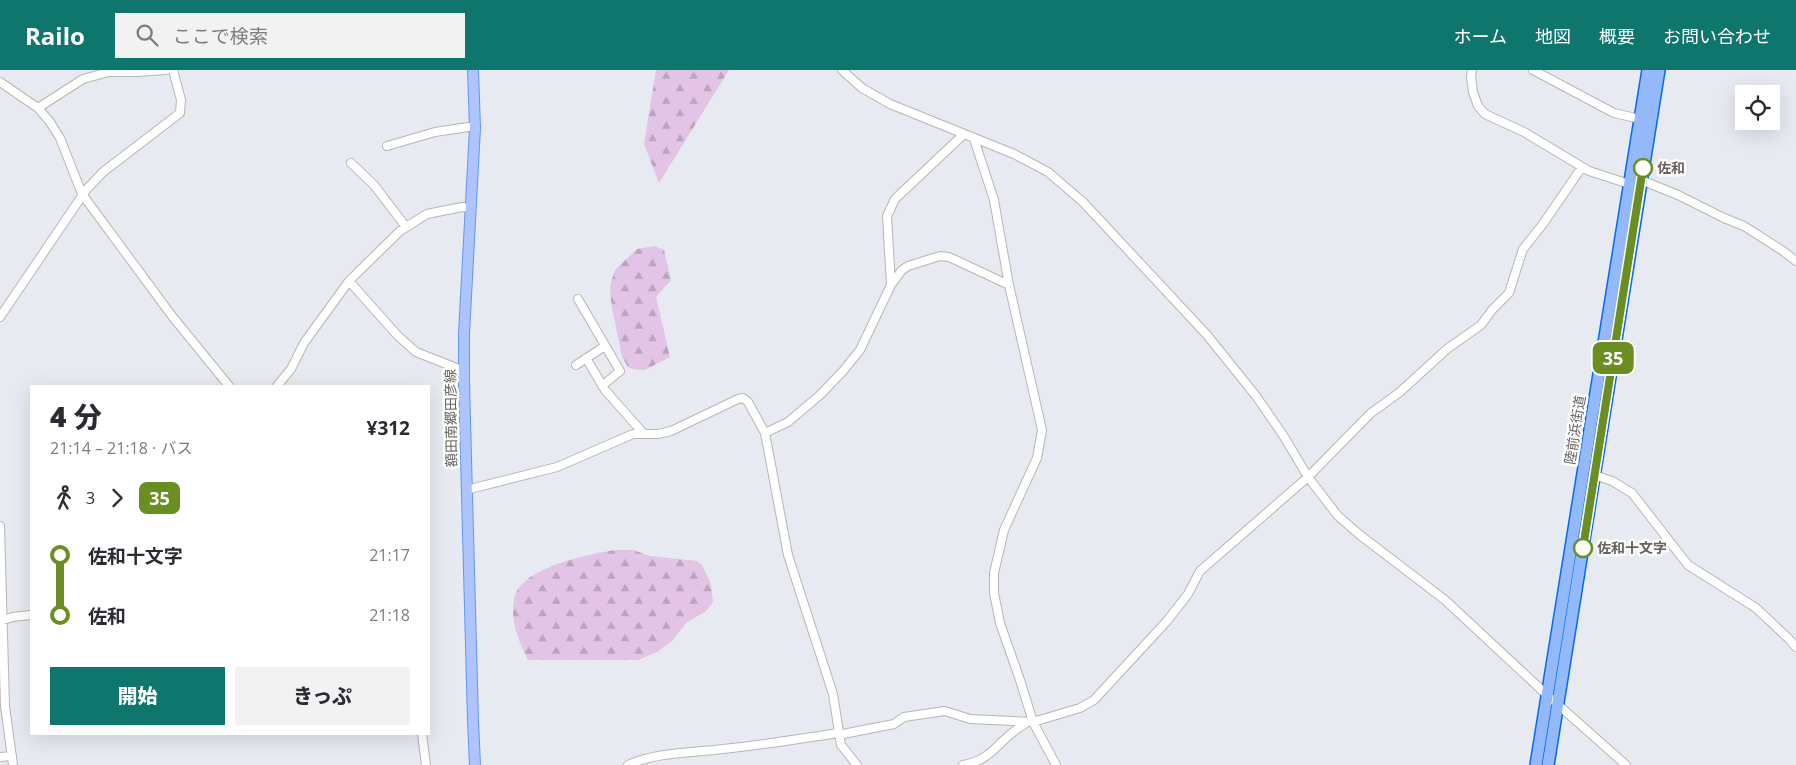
<!DOCTYPE html>
<html lang="ja">
<meta charset="utf-8">
<style>
body{margin:0;font-family:"Open Sans","Noto Sans JP",sans-serif;background:#f2f2f3;color:#2b2b33;height:100vh;display:flex;flex-direction:column;font-size:19px;white-space:nowrap}
*{box-sizing:border-box;margin:0}
p{font-size:16px;color:#7c7c81}
.icon{flex:none;width:28px;height:28px;fill:none;stroke:currentColor;stroke-width:2;stroke-linecap:round;stroke-linejoin:round}
.map{position:relative;flex:1;overflow:hidden}
.side{position:absolute;left:30px;top:315px;width:400px;height:350px;display:flex;flex-direction:column;background:#fff;border-radius:0px;box-shadow:0 5px 20px #0002}
.side>*{flex:none}
.badge{padding:0 10px;border-radius:8px;font-size:18px;line-height:32px}
.tools{position:absolute;left:1735px;top:15px;display:grid;gap:10px}
.tools a{display:grid;place-items:center;width:45px;height:45px;border-radius:0px;background:#fff;box-shadow:0 5px 20px #0002;font-size:25px}
.map>.badge{position:absolute;translate:-50% -50%;box-shadow:0 0 0 2px #fff}
.legs{display:flex;align-items:center;gap:8px;height:55px;padding:0 20px;font-size:16px}
.legs p{margin-inline-start:auto}
.headline{display:flex;align-items:center;justify-content:space-between;height:85px;padding:0 20px}
h1{font-size:28px;font-weight:800;line-height:38px}
.action{display:flex;gap:10px;margin-top:auto;padding:10px 20px}
.action a{flex:1;height:58px;border-radius:0px;background:#0f766e;color:#fff;font-size:20px;font-weight:800;line-height:58px;text-align:center}
.action a+a{background:#f2f2f3;color:#2b2b33}
ul{padding:0 20px;list-style:none}
li{display:flex;align-items:center;gap:18px;height:60px;font-size:19px}
li i{display:grid;place-items:center;width:8px;height:100%;margin:0 6px;background:currentColor}
li i::after{content:'';width:12px;height:12px;margin:-6px;border:4px solid;border-radius:50%;background:#fff}
li p{margin-inline-start:auto}
li:first-child i{background:linear-gradient(#0000 50%,currentColor 0)}
li:last-child i{background:linear-gradient(currentColor 50%,#0000 0)}
header{display:flex;align-items:center;gap:30px;box-sizing:border-box;height:70px;padding:0 25px;background:#0f766e;color:#fff}
header strong{font-size:24px}
nav{display:flex;gap:28px;margin-inline-start:auto;font-size:18px}
.search{width:350px;height:45px;background:#f2f2f3;display:flex;align-items:center;gap:12px;box-sizing:border-box;padding:0 18px;border-radius:0px;color:#7c7c81;font-size:19px}
.map>svg:first-child{display:block}
</style>
<header>
<strong>Railo</strong>
<div class="search"><svg class="icon" aria-label="search" viewBox="0 0 24 24"><circle cx="10" cy="10" r="6"/><path d="M15 15l6 6"/></svg>ここで検索</div>
<nav><a>ホーム</a><a>地図</a><a>概要</a><a>お問い合わせ</a></nav>
</header>
<div class="map">
<svg width="1796" height="695" viewBox="0 0 1796 695">
<defs>
<pattern id="forest-firs" width="22" height="20" patternUnits="userSpaceOnUse" patternTransform="scale(1.25)"><rect width="22" height="20" fill="#e3c4e7"/><path d="M5 1l3.5 6h-7zM16 11l3.5 6h-7z" fill="#bca3be"/></pattern>
</defs>
<rect width="100%" height="100%" fill="#e7eaf0"/>
<!-- forest -->
<path fill="url(#forest-firs)" d="M 656,0 L 729,0 L 659,113 L 644,74 Z
M 654,176 L 664,180 L 671,210 L 656,227 L 670,287 L 645,300 L 633,299 L 628,297 L 622,287 L 612,238 L 610,220 L 611,212 L 615,200 L 637,179 Z
M 616,480 L 633,480 L 650,486 L 697,491 L 702,495 L 711,514 L 713,531 L 711,535 L 705,542 L 687,552 L 672,571 L 657,582 L 638,590 L 528,590 C 519,571 510,552 514,530 C 518,498 588,484 616,480 Z"/>
<g fill="none" stroke-linecap="round" stroke-linejoin="round">
<defs>
<path id="minor" d="M 842,0 L 862,18 L 890,34 L 1014,84 L 1048,102 L 1083,132 L 1207,265 L 1256,326 L 1283,365 L 1308,407 L 1338,446 L 1360,465 L 1445,530 L 1547,625 L 1626,695
M 1472,0 L 1471,7 L 1473,22 L 1478,36 L 1485,44 L 1524,62 L 1589,101 L 1629,114 L 1641,110 L 1678,125 L 1724,148 L 1744,156 L 1783,181 L 1796,191
M 1533,0 L 1614,43 L 1640,49
M 0,12 L 38,38 L 50,52 L 60,68 L 82,124 L 172,246 L 229,316
M 38,38 L 83,9 L 109,2 L 137,2 L 166,0
M 974,69 L 994,130 L 1009,215 L 1042,360 L 1037,388 L 1004,460 L 994,503 L 994,523 L 1000,553 L 1020,610 L 1033,652 L 1056,695
M 387,76 L 435,62 L 475,56
M 351,93 L 374,115 L 406,157
M 349,211 L 398,266 L 416,282 L 464,301
M 891,215 L 887,146 L 895,129 L 964,64
M 578,229 L 620,301 L 602,316
M 0,247 L 86,120 L 103,102 L 180,43 L 181,30 L 173,0
M 586,288 L 605,320 L 643,363
M 576,295 L 605,276
M 277,316 L 291,299 L 304,273 L 349,211 L 400,161 L 427,144 L 462,137 L 470,138
M 765,363 L 788,352 L 820,325 L 843,301 L 860,280 L 891,215 L 902,200 L 908,196 L 940,186 L 949,187 L 1009,215
M 1594,405 L 1612,411 L 1632,423 L 1688,495 L 1756,538 L 1789,569 L 1796,577
M 466,420 L 557,397 L 633,364 L 658,364 L 671,361 L 738,329 L 743,328 L 748,332 L 765,363 L 788,485 L 833,624 L 841,675 L 857,695
M 0,456 L 5,636 L 13,695
M 0,551 L 13,547 L 31,545
M 422,664 L 426,695
M 0,687 L 12,686
M 628,695 C 656,682 692,683 723,679 C 761,675 800,669 838,663 L 843,664 L 894,654 L 904,647 L 945,641 L 970,649 L 1033,652 L 1080,638 L 1094,630 L 1167,551 L 1188,524 L 1200,501 L 1308,407 L 1371,343 L 1400,322 L 1447,279 L 1481,255 L 1492,240 L 1509,223 L 1523,179 L 1543,154 L 1582,97
M 963,695 C 984,691 989,684 1004,670 C 1010,664 1018,658 1026,653"/>
<path id="major" d="M 473,0 L 475,58 L 464,264 L 464,312 L 473,651 L 475,695"/>
<path id="highway" d="M 1536,695 L 1648,0
M 1548,695 L 1659,0"/>
</defs>
<!-- minor casing -->
<use href="#minor" stroke="#b9b5b2" stroke-width="10"/>
<!-- major casing -->
<use href="#major" stroke="#6198ef" stroke-width="12"/>
<!-- highway casing -->
<use href="#highway" stroke="#0569f2" stroke-width="14"/>
<!-- minor -->
<use href="#minor" stroke="#fff" stroke-width="8"/>
<!-- major -->
<use href="#major" stroke="#aec4fd" stroke-width="10"/>
<!-- highway -->
<use href="#highway" stroke="#93b9fb" stroke-width="11"/>
</g>
<g fill="none" stroke-linecap="round" stroke-linejoin="round">
<defs>
<path id="line-1" d="M 1583,478 L 1643,98"/>
</defs>
<!-- line-1 casing -->
<use href="#line-1" stroke="#fff" stroke-width="11"/>
<!-- line-1 -->
<use href="#line-1" stroke="#6b8e23" stroke-width="8"/>
</g>
<!-- markers -->
<g fill="#fff" stroke="#6b8e23" stroke-width="2.5">
<circle cx="1643" cy="98" r="9"/>
<circle cx="1583" cy="478" r="9"/>
</g>
<g text-anchor="middle" stroke-width="5" stroke-linejoin="round" paint-order="stroke">
<!-- stop labels -->
<g font-size="14" font-weight="bold" fill="#67625e" stroke="#fff" text-anchor="start">
<text x="1657" y="103">佐和</text>
<text x="1597" y="483">佐和十文字</text>
</g>
<!-- street labels -->
<g font-size="14" fill="#67625e" stroke="#fff">
<text transform="translate(451 348) rotate(-91)" y="5">額田南郷田彦線</text>
<text transform="translate(1575 360) rotate(-81)" y="5">陸前浜街道</text>
</g>
</g>
</svg>
<div class="tools">
<a><svg class="icon" aria-label="locate" viewBox="0 0 24 24"><circle cx="12" cy="12" r="6"/><path d="M12 2v4M12 18v4M2 12h4M18 12h4"/></svg></a>
</div>
<b class="badge" style="left:1613px;top:288px;background:#6b8e23;color:#fff">35</b>
<section class="side">
<div class="headline"><div><h1>4 分</h1><p>21:14 – 21:18 · バス</p></div><b>¥312</b></div>
<div class="legs"><svg class="icon" aria-label="walk" viewBox="0 0 24 24"><circle cx="13" cy="4" r="2"/><path d="M13 8l-2 6 4 7M11 14l-3 7M7 12l3-4h3l4 4"/></svg>3<svg class="icon" aria-label="forward" viewBox="0 0 24 24"><path d="M9 5l7 7-7 7"/></svg><b class="badge" style="background:#6b8e23;color:#fff">35</b></div>
<ul>
<li><i style="color:#6b8e23"></i><b>佐和十文字</b><p>21:17</p></li>
<li><i style="color:#6b8e23"></i><b>佐和</b><p>21:18</p></li>
</ul>
<div class="action"><a>開始</a><a>きっぷ</a></div>
</section>
</div>
